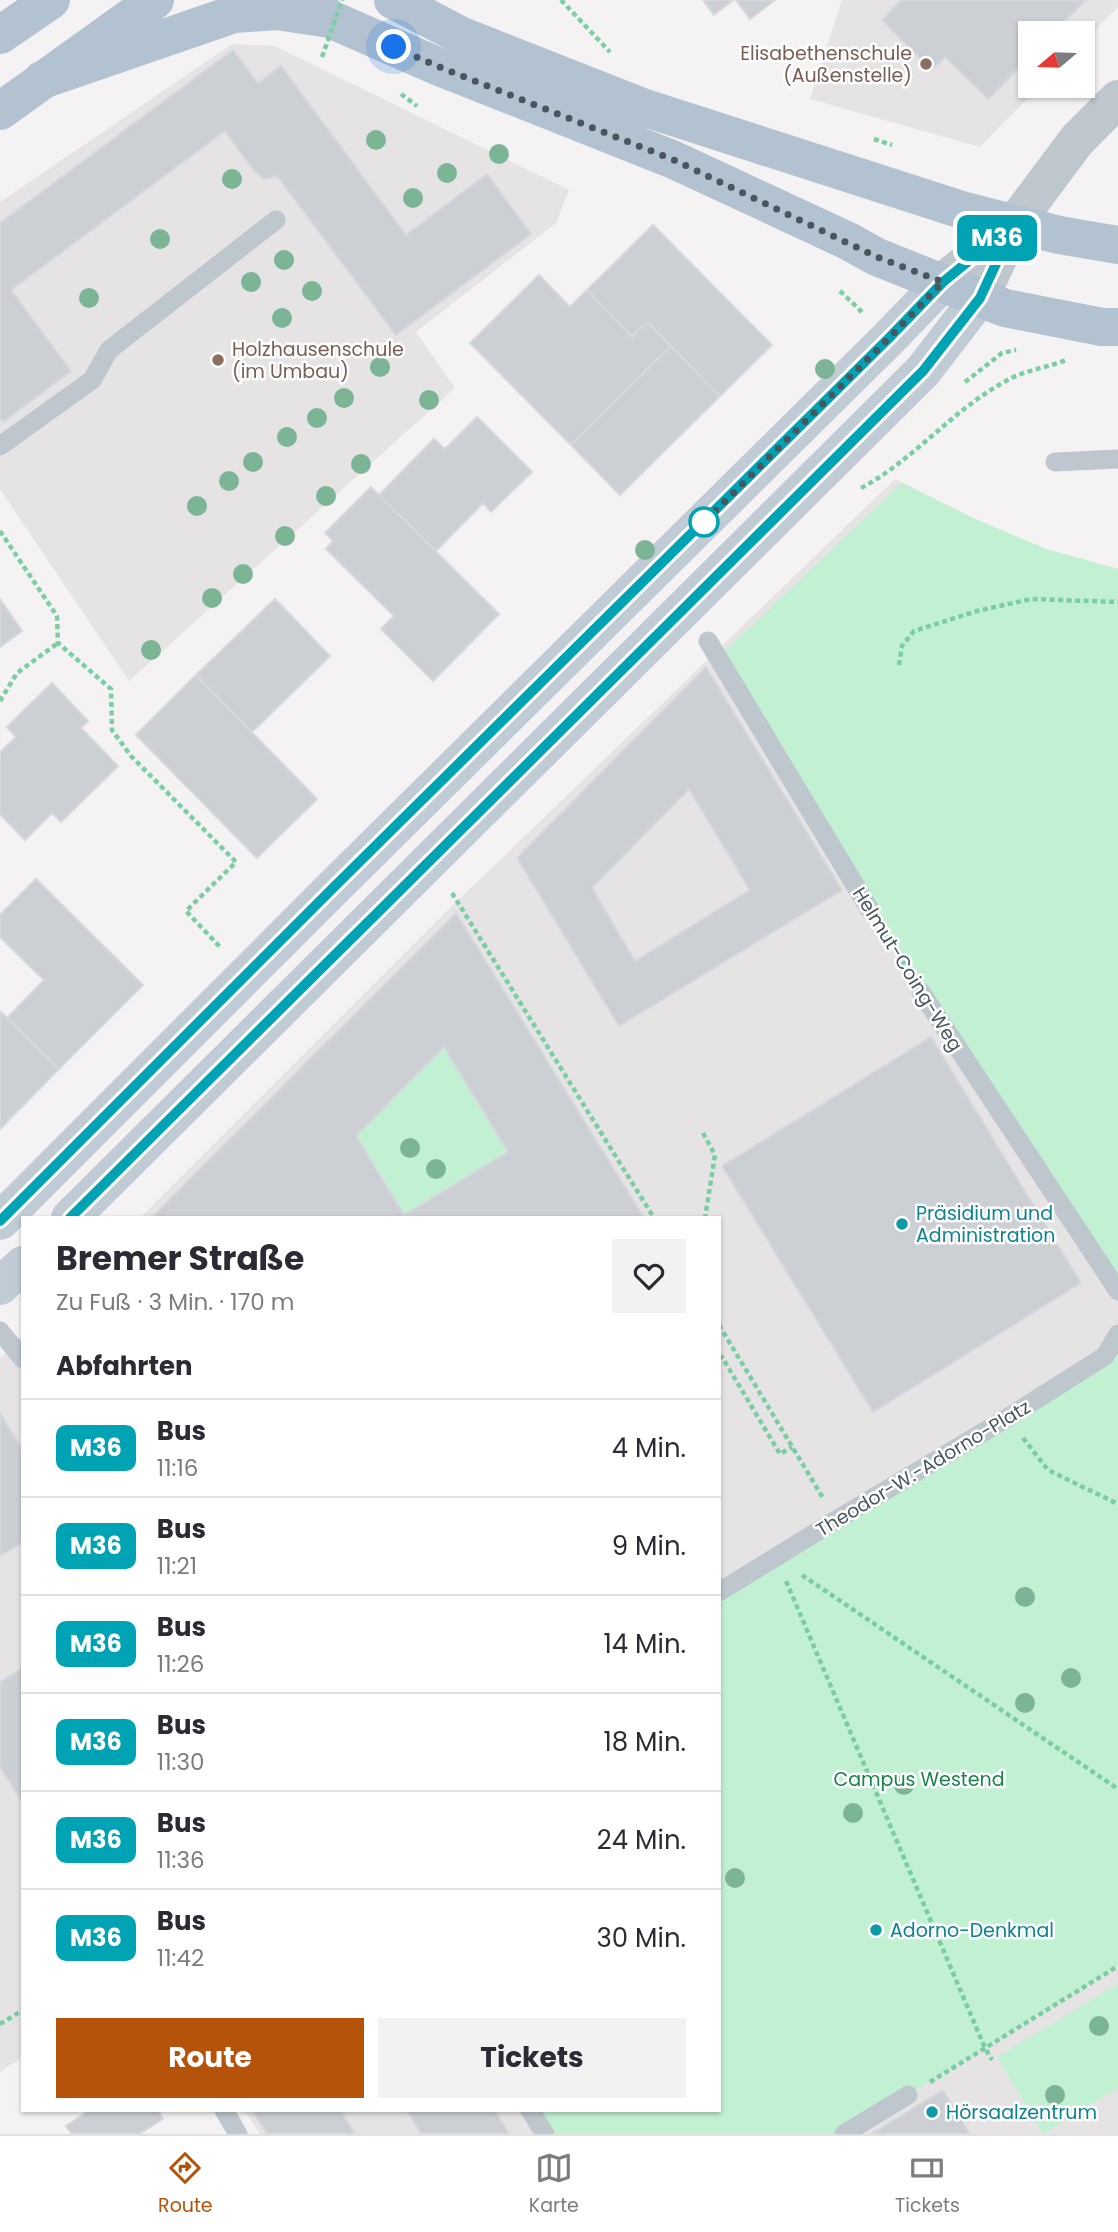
<!DOCTYPE html>
<html lang="de">
<meta charset="utf-8">
<style>
body{margin:0;font-family:Poppins,sans-serif;background:#f2f2f3;color:#2b2b33;height:100vh;display:flex;flex-direction:column;font-size:26px;white-space:nowrap}
*{box-sizing:border-box;margin:0}
p{font-size:23px;color:#7c7c81}
.icon{flex:none;width:38px;height:38px;fill:none;stroke:currentColor;stroke-width:2;stroke-linecap:round;stroke-linejoin:round}
.map{position:relative;flex:1;overflow:hidden}
.sheet{position:absolute;left:21px;top:1216px;width:700px;height:896px;display:flex;flex-direction:column;background:#fff;border-radius:0px;box-shadow:0 2px 5px #0004}
.sheet>*{flex:none}
.badge{padding:0 14px;border-radius:10px;font-size:24px;line-height:46px}
.needle{width:46px;rotate:251deg}
.fabs{position:absolute;left:1018px;top:21px;display:grid;gap:14px}
.fabs a{display:grid;place-items:center;width:77px;height:77px;border-radius:0px;background:#fff;box-shadow:0 2px 5px #0004;font-size:35px}
.you{position:absolute;width:35px;height:35px;margin:-18px;border:5px solid #fff;border-radius:50%;background:#1a73e8;box-shadow:0 0 0 10px #1a73e833}
.map>.badge{position:absolute;translate:-50% -50%;box-shadow:0 0 0 4px #fff}
h2{padding:0 35px;font-size:26px;line-height:63px}
.round{display:grid;place-items:center;flex:none;width:74px;height:74px;border-radius:0px;background:#f2f2f3}
.headline{display:flex;align-items:center;justify-content:space-between;height:119px;padding:0 35px}
h1{font-size:33px;font-weight:700;line-height:52px}
.primary-button{display:flex;gap:14px;margin-top:auto;padding:14px 35px}
.primary-button a{flex:1;height:80px;border-radius:0px;background:#b45309;color:#fff;font-size:28px;font-weight:700;line-height:80px;text-align:center}
.primary-button a+a{background:#f2f2f3;color:#2b2b33}
ul{padding:0;list-style:none}
li{display:flex;align-items:center;gap:21px;height:98px;padding:0 35px;border-top:2px solid #e1e1e2}
li div{flex:1}
li b{display:block;font-size:26px}
li em{font-style:normal}
li .badge{min-width:77px;font-weight:700;text-align:center}
.tab-bar{display:flex;justify-content:space-around;align-items:center;height:98px;border-top:2px solid #e1e1e2;background:#fff;font-size:19px;color:#7c7c81}
.tab-bar a{display:grid;justify-items:center;gap:4px}
.tab-bar .selected{color:#b45309}
.map>svg:first-child{display:block}
</style>
<div class="map">
<svg width="1118" height="2134" viewBox="0 0 1118 2134">
<rect width="100%" height="100%" fill="#f4f2f2"/>
<!-- education -->
<path fill="#e5e3e4" d="M 842,0 L 1118,0 L 1118,7 L 1083,42 L 1083,33 L 1031,33 L 1031,86 L 1040,86 L 980,147 L 810,99 Z
M 232,44 L 275,46 L 569,190 L 556,223 L 416,332 L 455,388 L 129,681 L 0,489 L 0,202 Z
M 895,479 L 975,519 L 1046,549 L 1118,569 L 1118,2134 L 260,2134 L 245,2111 L 719,2110 L 719,1218 L 140,1218 L 445,913 Z
M 23,1335 L 23,2057 L 0,2072 L 0,1358 Z"/>
<!-- green -->
<path fill="#c2f0d2" d="M 902,483 L 975,519 L 1046,549 L 1118,569 L 1118,1291 L 921,992 L 717,655 L 727,649 Z
M 444,1047 L 508,1152 L 404,1215 L 356,1136 Z
M 1118,1334 L 1118,1966 L 844,2134 L 545,2134 L 530,2111 L 719,2110 L 719,1592 L 1007,1418 Z
M 1118,1984 L 1118,2088 L 1043,2134 L 997,2057 Z"/>
<!-- building -->
<path fill="#cccfd4" stroke="#d6d8dd" stroke-width="2" fill-rule="evenodd" d="M 703,0 L 733,0 L 714,15 Z
M 736,0 L 775,0 L 750,19 Z
M 901,0 L 1086,0 L 1053,33 L 1031,33 L 1031,56 L 988,99 L 945,57 L 932,70 L 882,20 Z
M 233,50 L 258,83 L 281,66 L 406,235 L 487,174 L 531,234 L 396,335 L 277,176 L 264,179 L 254,171 L 225,131 L 11,290 L 71,371 L 3,422 L 0,418 L 0,223 Z
M 653,225 L 772,345 L 720,396 L 647,322 L 632,337 L 587,290 Z
M 539,275 L 570,307 L 587,290 L 632,337 L 647,322 L 671,346 L 571,445 L 470,343 Z
M 671,346 L 720,396 L 620,495 L 571,445 Z
M 477,417 L 532,472 L 491,512 L 483,503 L 436,551 L 379,495 L 434,439 L 445,449 Z
M 371,487 L 499,614 L 433,681 L 381,629 L 394,616 L 326,549 L 333,541 L 325,533 Z
M 0,599 L 22,631 L 0,647 Z
M 275,599 L 330,656 L 252,732 L 196,675 Z
M 706,667 L 842,890 L 619,1026 L 517,858 ZM 689,789 L 750,890 L 635,961 L 592,888 Z
M 196,675 L 317,799 L 257,858 L 136,735 Z
M 52,683 L 88,721 L 81,728 L 118,766 L 61,822 L 52,813 L 25,840 L 0,814 L 0,752 L 16,737 L 7,727 Z
M 36,879 L 143,985 L 59,1069 L 7,1018 L 44,980 L 0,937 L 0,915 Z
M 456,913 L 644,1218 L 151,1218 ZM 444,1047 L 508,1152 L 404,1215 L 356,1136 Z
M 0,1011 L 59,1069 L 0,1129 Z
M 931,1037 L 1081,1283 L 873,1412 L 722,1166 Z
M 0,1413 L 23,1450 L 23,1542 L 0,1556 Z
M 23,1668 L 23,1803 L 0,1767 L 0,1682 Z
M 943,2090 L 970,2134 L 871,2134 Z
M 90,2110 L 158,2110 L 163,2119 L 139,2134 L 72,2134 L 66,2126 Z
M 252,2110 L 340,2110 L 355,2134 L 267,2134 Z
M 407,2110 L 495,2110 L 509,2134 L 421,2134 Z"/>
<g fill="none" stroke-linecap="round" stroke-linejoin="round">
<!-- path -->
<path stroke="#7acea2" stroke-width="4.5" stroke-dasharray="5 3.5" stroke-linecap="butt" d="M 561,0 L 610,52
M 401,94 L 417,106
M 874,139 L 892,145
M 840,291 L 862,312
M 965,382 L 1002,353 L 1016,350
M 861,488 C 914,460 952,410 1006,381 C 1024,370 1048,368 1068,359
M 0,531 L 57,616 L 58,643 L 111,689 L 112,730 L 131,756 L 236,862 L 186,911 L 220,947
M 899,665 L 902,646 L 914,631 L 977,611 L 1031,599 L 1118,602
M 0,701 L 17,673 L 58,643
M 452,893 L 654,1218
M 884,933 L 908,970
M 703,1133 L 715,1155 L 705,1218
M 719,1325 L 823,1498
M 719,1359 L 722,1357 L 780,1454 L 792,1447
M 1023,1438 L 1048,1470 L 1118,1504
M 802,1575 L 1118,1789
M 786,1581 L 985,2048 L 992,2060
M 0,2024 L 23,2010
M 930,2082 L 1118,1966"/>
<!-- service -->
<path stroke="#bec7ce" stroke-width="19" d="M 0,446 L 92,380 L 109,350 L 276,220
M 1055,462 L 1118,459
M 708,641 L 870,910
M 921,992 L 1118,1291
M 0,1331 L 23,1359
M 719,1592 L 836,1520 L 1007,1418 L 1105,1356 L 1118,1334
M 224,2110 L 238,2134
M 530,2110 L 545,2134
M 844,2134 L 908,2095"/>
<!-- minor -->
<path stroke="#bec7ce" stroke-width="38" d="M 943,282 L 1008,229
M 980,297 L 1015,223 L 1077,140 L 1118,99"/>
<!-- secondary -->
<path stroke="#c0cbd5" stroke-width="38" d="M 70,1218 L 923,371 L 980,297
M 0,1221 L 335,886 L 889,338 L 943,282
M 0,1286 L 23,1265"/>
<!-- primary -->
<path stroke="#b2c2d0" stroke-width="38" d="M 310,0 L 330,19 L 437,66 L 674,160 L 848,241 L 877,257 L 1005,308 L 1102,327 L 1118,327
M 393,0 L 462,36 L 642,107 L 965,211 L 1059,235 L 1118,245
M 0,35 L 51,0
M 42,80 L 234,14 L 277,11 L 330,19
M 0,111 L 155,0"/>
<!-- path-bridge -->
<path stroke="#7acea2" stroke-width="4.5" stroke-dasharray="5 3.5" stroke-linecap="butt" d="M 322,57 L 342,0"/>
</g>
<!-- trees -->
<g fill="#7cb496">
<circle cx="376" cy="140" r="10"/>
<circle cx="499" cy="154" r="10"/>
<circle cx="447" cy="173" r="10"/>
<circle cx="232" cy="179" r="10"/>
<circle cx="413" cy="198" r="10"/>
<circle cx="160" cy="239" r="10"/>
<circle cx="284" cy="260" r="10"/>
<circle cx="251" cy="282" r="10"/>
<circle cx="312" cy="291" r="10"/>
<circle cx="89" cy="298" r="10"/>
<circle cx="282" cy="318" r="10"/>
<circle cx="380" cy="367" r="10"/>
<circle cx="825" cy="369" r="10"/>
<circle cx="344" cy="398" r="10"/>
<circle cx="429" cy="400" r="10"/>
<circle cx="317" cy="418" r="10"/>
<circle cx="287" cy="437" r="10"/>
<circle cx="253" cy="462" r="10"/>
<circle cx="361" cy="464" r="10"/>
<circle cx="229" cy="481" r="10"/>
<circle cx="326" cy="496" r="10"/>
<circle cx="197" cy="506" r="10"/>
<circle cx="285" cy="536" r="10"/>
<circle cx="645" cy="550" r="10"/>
<circle cx="243" cy="574" r="10"/>
<circle cx="212" cy="598" r="10"/>
<circle cx="151" cy="650" r="10"/>
<circle cx="410" cy="1148" r="10"/>
<circle cx="436" cy="1169" r="10"/>
<circle cx="1025" cy="1597" r="10"/>
<circle cx="1071" cy="1678" r="10"/>
<circle cx="1025" cy="1703" r="10"/>
<circle cx="904" cy="1785" r="10"/>
<circle cx="853" cy="1813" r="10"/>
<circle cx="735" cy="1878" r="10"/>
<circle cx="1099" cy="2026" r="10"/>
<circle cx="1055" cy="2095" r="10"/>
</g>
<g fill="none" stroke-linecap="round" stroke-linejoin="round">
<defs>
<path id="line" d="M 0,1221 L 335,886 L 889,338 L 943,282 L 1015,223 L 980,298 L 923,371 L 70,1218"/>
</defs>
<!-- line casing -->
<use href="#line" stroke="#fff" stroke-width="16"/>
<!-- line -->
<use href="#line" stroke="#00a3b4" stroke-width="10"/>
<!-- walk -->
<path stroke="#4a565f" stroke-width="7" stroke-dasharray="0 12.6" d="M 394,47 L 437,66 L 674,160 L 877,257 L 943,282 L 889,338 L 704,522"/>
</g>
<!-- markers -->
<g fill="#8d6e63" stroke="#fff" stroke-width="2.5">
<circle cx="926" cy="64" r="7"/>
<circle cx="218" cy="360" r="7"/>
</g>
<circle fill="#fff" stroke="#00a3b4" stroke-width="3.5" cx="704" cy="522" r="14"/>
<g fill="#0f9aa8" stroke="#fff" stroke-width="2.5">
<circle cx="902" cy="1224" r="7"/>
<circle cx="876" cy="1930" r="7"/>
<circle cx="932" cy="2112" r="7"/>
</g>
<g text-anchor="middle" stroke-width="5" stroke-linejoin="round" paint-order="stroke">
<!-- education labels -->
<g font-size="19" fill="#785e54" stroke="#fff" text-anchor="end">
<text x="912" y="60">Elisabethenschule<tspan x="912" dy="22">(Außenstelle)</tspan></text>
<text x="232" y="356" text-anchor="start">Holzhausenschule<tspan x="232" dy="22">(im Umbau)</tspan></text>
</g>
<!-- street labels -->
<g font-size="19" fill="#4a565f" stroke="#fff">
<text transform="translate(908 969) rotate(58)" y="7">Helmut-Coing-Weg</text>
<text transform="translate(923 1468) rotate(-31)" y="7">Theodor-W.-Adorno-Platz</text>
</g>
<!-- culture labels -->
<g font-size="19" fill="#0d838f" stroke="#fff" text-anchor="start">
<text x="916" y="1220">Präsidium und<tspan x="916" dy="22">Administration</tspan></text>
<text x="890" y="1937">Adorno-Denkmal</text>
<text x="946" y="2119">Hörsaalzentrum</text>
</g>
<!-- park labels -->
<g font-size="19" fill="#19824a" stroke="#fff">
<text x="919" y="1786">Campus Westend</text>
</g>
</g>
</svg>
<div class="fabs">
<a><svg class="needle" viewBox="-14 -14 28 28"><path d="M0-13l5 13h-10z" fill="#e53935"/><path d="M0 13l5-13h-10z" fill="#7c7c81"/></svg></a>
</div>
<div class="you" style="left:394px;top:47px"></div>
<b class="badge" style="left:997px;top:238px;background:#00a3b4;color:#fff">M36</b>
<section class="sheet">
<div class="headline"><div><h1>Bremer Straße</h1><p>Zu Fuß · 3 Min. · 170 m</p></div><a class="round"><svg class="icon" aria-label="heart" viewBox="0 0 24 24"><path d="M12 20l-8-8c-3-5 5-10 8-4 3-6 11-1 8 4z"/></svg></a></div>
<h2>Abfahrten</h2>
<ul>
<li><span class="badge" style="background:#00a3b4;color:#fff">M36</span><div><b>Bus</b><p>11:16</p></div><em>4 Min.</em></li>
<li><span class="badge" style="background:#00a3b4;color:#fff">M36</span><div><b>Bus</b><p>11:21</p></div><em>9 Min.</em></li>
<li><span class="badge" style="background:#00a3b4;color:#fff">M36</span><div><b>Bus</b><p>11:26</p></div><em>14 Min.</em></li>
<li><span class="badge" style="background:#00a3b4;color:#fff">M36</span><div><b>Bus</b><p>11:30</p></div><em>18 Min.</em></li>
<li><span class="badge" style="background:#00a3b4;color:#fff">M36</span><div><b>Bus</b><p>11:36</p></div><em>24 Min.</em></li>
<li><span class="badge" style="background:#00a3b4;color:#fff">M36</span><div><b>Bus</b><p>11:42</p></div><em>30 Min.</em></li>
</ul>
<div class="primary-button"><a>Route</a><a>Tickets</a></div>
</section>
</div>
<nav class="tab-bar">
<a class="selected"><svg class="icon" aria-label="directions" viewBox="0 0 24 24"><path d="M12 3l9 9-9 9-9-9zM9 14v-3h6M13 9l2 2-2 2"/></svg>Route</a>
<a><svg class="icon" aria-label="map" viewBox="0 0 24 24"><path d="M3 6l6-2 6 2 6-2v14l-6 2-6-2-6 2zM9 4v14M15 6v14"/></svg>Karte</a>
<a><svg class="icon" aria-label="tickets" viewBox="0 0 24 24"><path d="M3 7h18v10H3zM15 7v10"/></svg>Tickets</a>
</nav>
